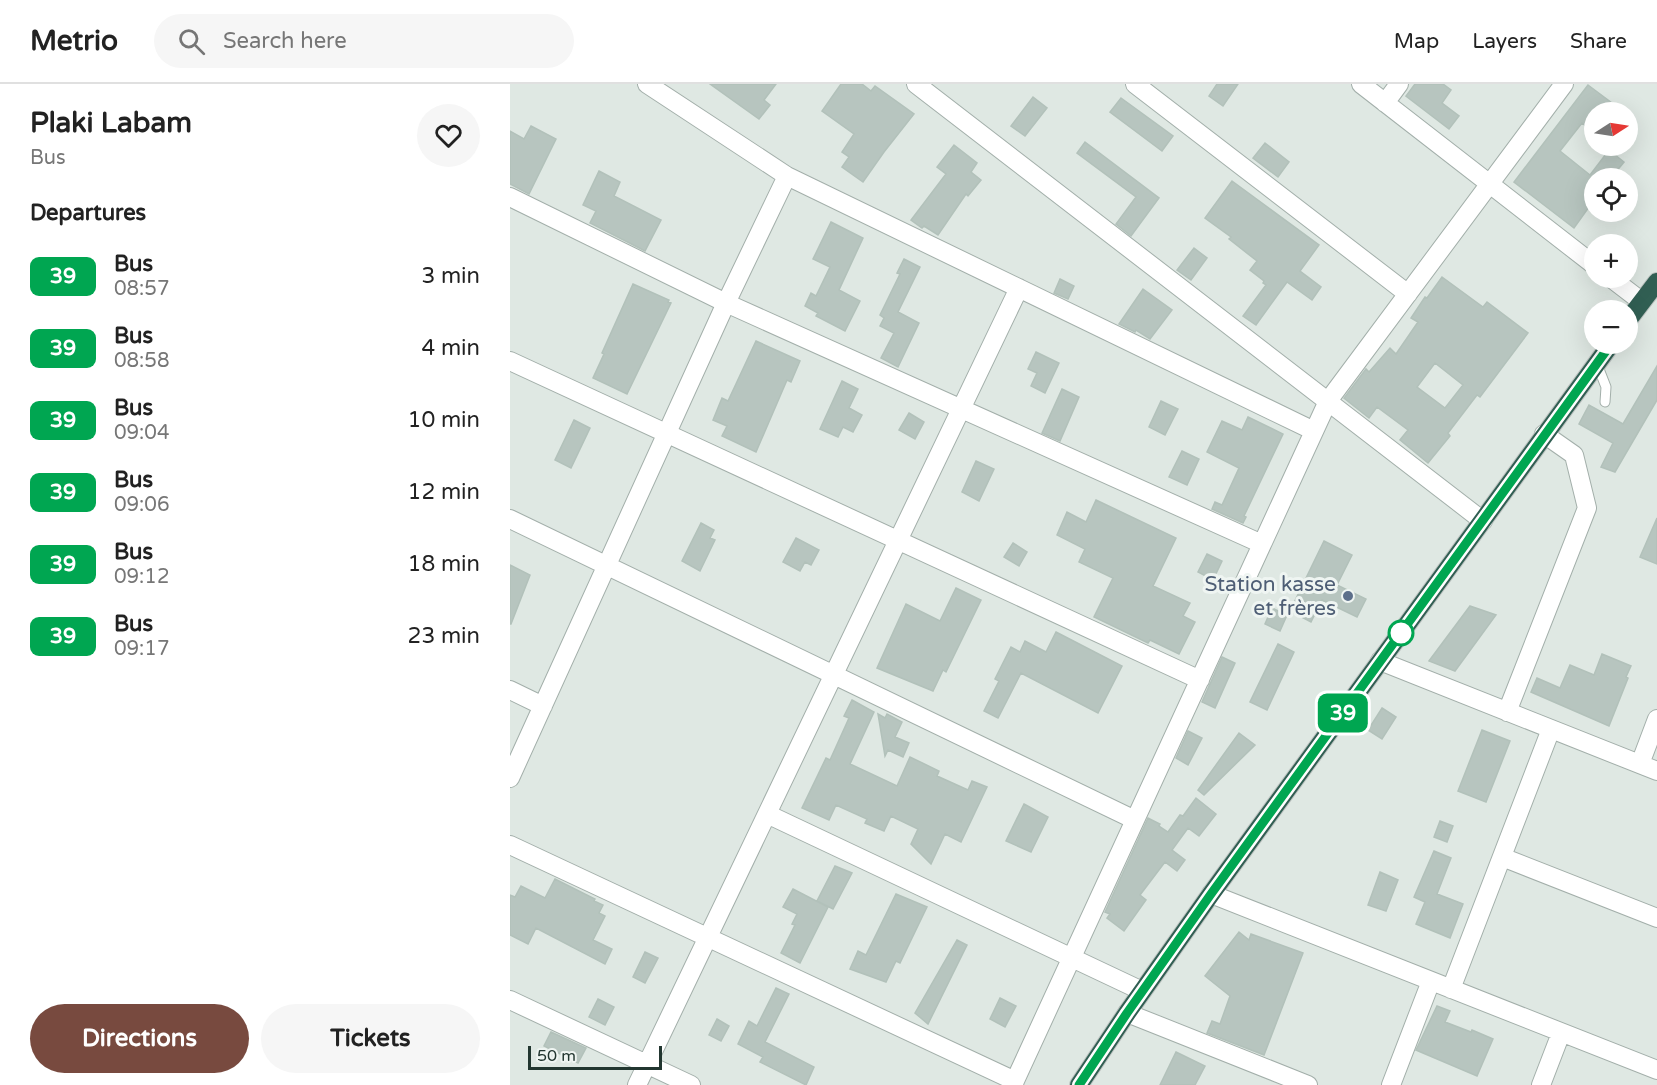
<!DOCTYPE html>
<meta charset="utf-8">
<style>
body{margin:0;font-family:"Varela Round",sans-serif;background:#f6f6f6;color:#222;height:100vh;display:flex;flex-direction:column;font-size:22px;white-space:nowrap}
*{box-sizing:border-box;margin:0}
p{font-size:20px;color:#767676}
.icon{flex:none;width:33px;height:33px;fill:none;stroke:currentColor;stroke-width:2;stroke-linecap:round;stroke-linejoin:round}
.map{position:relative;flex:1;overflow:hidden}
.sheet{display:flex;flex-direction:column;background:#fff;width:510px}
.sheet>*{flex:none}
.badge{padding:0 12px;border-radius:9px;font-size:21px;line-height:39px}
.needle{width:39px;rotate:78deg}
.tools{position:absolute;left:1074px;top:18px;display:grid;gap:12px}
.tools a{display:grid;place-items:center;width:54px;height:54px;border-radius:50%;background:#fff;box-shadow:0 6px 24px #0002;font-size:30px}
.scale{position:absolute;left:18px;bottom:15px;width:134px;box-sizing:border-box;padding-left:6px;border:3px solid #223630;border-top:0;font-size:16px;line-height:21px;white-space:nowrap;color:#223630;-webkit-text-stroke:4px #eff5f2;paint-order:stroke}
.map>.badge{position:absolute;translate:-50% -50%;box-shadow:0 0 0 3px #fff}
h2{padding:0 30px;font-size:22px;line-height:54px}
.round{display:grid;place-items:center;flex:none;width:63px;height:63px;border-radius:32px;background:#f6f6f6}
.head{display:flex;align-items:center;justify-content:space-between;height:102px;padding:0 30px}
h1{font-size:28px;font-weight:700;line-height:45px}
.primary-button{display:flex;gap:12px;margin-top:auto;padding:12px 30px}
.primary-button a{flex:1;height:69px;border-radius:36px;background:#784a3f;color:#fff;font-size:24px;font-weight:700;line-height:69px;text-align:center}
.primary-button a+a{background:#f6f6f6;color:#222}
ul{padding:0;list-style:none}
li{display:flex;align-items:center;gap:18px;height:72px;padding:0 30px}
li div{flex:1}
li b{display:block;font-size:22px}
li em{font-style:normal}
li .badge{min-width:66px;font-weight:700;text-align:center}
header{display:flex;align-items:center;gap:36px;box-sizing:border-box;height:84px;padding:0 30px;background:#fff;border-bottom:2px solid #e0e0e0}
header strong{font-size:28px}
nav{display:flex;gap:33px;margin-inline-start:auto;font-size:21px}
.search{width:420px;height:54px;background:#f6f6f6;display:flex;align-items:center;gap:15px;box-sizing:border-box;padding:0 21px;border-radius:33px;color:#767676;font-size:22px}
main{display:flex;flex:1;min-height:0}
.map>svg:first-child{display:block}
</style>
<header>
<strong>Metrio</strong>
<div class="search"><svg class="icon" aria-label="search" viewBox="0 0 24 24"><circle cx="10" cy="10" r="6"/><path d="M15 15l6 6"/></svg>Search here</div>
<nav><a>Map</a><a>Layers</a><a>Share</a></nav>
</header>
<main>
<section class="sheet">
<div class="head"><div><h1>Plaki Labam</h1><p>Bus</p></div><a class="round"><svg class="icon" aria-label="heart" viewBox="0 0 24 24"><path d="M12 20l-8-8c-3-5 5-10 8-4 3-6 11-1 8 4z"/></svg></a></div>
<h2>Departures</h2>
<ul>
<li><span class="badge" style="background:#00a651;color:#fff">39</span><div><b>Bus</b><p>08:57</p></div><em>3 min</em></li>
<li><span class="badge" style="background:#00a651;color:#fff">39</span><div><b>Bus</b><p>08:58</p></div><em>4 min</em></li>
<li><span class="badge" style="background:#00a651;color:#fff">39</span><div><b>Bus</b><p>09:04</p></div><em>10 min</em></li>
<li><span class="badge" style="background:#00a651;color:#fff">39</span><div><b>Bus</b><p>09:06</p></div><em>12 min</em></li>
<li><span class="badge" style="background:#00a651;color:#fff">39</span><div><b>Bus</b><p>09:12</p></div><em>18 min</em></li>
<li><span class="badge" style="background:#00a651;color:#fff">39</span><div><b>Bus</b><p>09:17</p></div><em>23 min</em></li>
</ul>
<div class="primary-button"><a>Directions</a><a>Tickets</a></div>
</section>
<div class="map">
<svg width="1147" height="1001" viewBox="0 0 1147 1001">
<rect width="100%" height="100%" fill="#dfe8e3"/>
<!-- building -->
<path fill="#b7c5bf" stroke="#b2c1ba" stroke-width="1.5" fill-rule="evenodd" d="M 200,0 L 266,0 L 254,16 L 260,21 L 249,35 Z
M 331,0 L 352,0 L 361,7 L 365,2 L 404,30 L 374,68 L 353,98 L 332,83 L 339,73 L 332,68 L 344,50 L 312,27 Z
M 707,0 L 728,0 L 713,22 L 699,12 Z
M 905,0 L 933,0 L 941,6 L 932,19 L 949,32 L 939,45 L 896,12 Z
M 1078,1 L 1114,28 L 1084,28 L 1084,49 L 1072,39 L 1050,67 L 1080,91 L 1099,66 L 1114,78 L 1101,94 L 1084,94 L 1084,116 L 1064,144 L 1004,98 Z
M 523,13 L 537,24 L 515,52 L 501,42 Z
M 611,14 L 663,52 L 652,67 L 600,28 Z
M 21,42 L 46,55 L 19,110 L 0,100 L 0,47 L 14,55 Z
M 575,58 L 649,114 L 621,152 L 606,140 L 626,113 L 567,69 Z
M 755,59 L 779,78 L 768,93 L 743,74 Z
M 444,61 L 467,79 L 461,88 L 471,96 L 458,112 L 456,110 L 428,151 L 414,142 L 412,144 L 401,136 L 436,90 L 427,83 Z
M 89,87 L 110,98 L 104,112 L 151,136 L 135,167 L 80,139 L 86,127 L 73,121 Z
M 722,97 L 809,161 L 790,187 L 811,203 L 802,216 L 777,198 L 746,241 L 733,232 L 756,201 L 753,199 L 754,197 L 740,186 L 747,177 L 719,155 L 721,153 L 695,134 Z
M 321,138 L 353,154 L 329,206 L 350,217 L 335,247 L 306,232 L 308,229 L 295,222 L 301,209 L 306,212 L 320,183 L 303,175 Z
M 684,164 L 697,174 L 681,196 L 667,186 Z
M 394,175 L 410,183 L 388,228 L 409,239 L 388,283 L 371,274 L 384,249 L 370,242 L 374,234 L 370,231 L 390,190 L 387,189 Z
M 932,193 L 973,223 L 977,218 L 1018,249 L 970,313 L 967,311 L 938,349 L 940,352 L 918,379 L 890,356 L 898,346 L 867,323 L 859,334 L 834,314 L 856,285 L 859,288 L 880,264 L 886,270 L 908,238 L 901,234 L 915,213 L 917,214 ZM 925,279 L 953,301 L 935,324 L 907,303 Z
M 550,195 L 564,202 L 558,215 L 544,209 Z
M 123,200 L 159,216 L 158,218 L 161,219 L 117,310 L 83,294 L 94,270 L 92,269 Z
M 633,205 L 662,226 L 640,255 L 626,246 L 625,248 L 609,240 Z
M 246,257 L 290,277 L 281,298 L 277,296 L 246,368 L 212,352 L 217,342 L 203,336 L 212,314 L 218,317 Z
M 526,268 L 549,279 L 535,309 L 521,302 L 527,289 L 518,285 Z
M 1147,282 L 1147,316 L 1105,388 L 1091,383 L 1103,359 L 1069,340 L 1079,321 L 1113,340 Z
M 332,297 L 348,305 L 339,324 L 352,331 L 343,348 L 333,343 L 328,353 L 310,345 Z
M 552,305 L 569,313 L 550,357 L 532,349 Z
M 651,317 L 668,325 L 655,351 L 639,343 Z
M 399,329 L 414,338 L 405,355 L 389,346 Z
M 738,333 L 773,350 L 734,432 L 736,433 L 733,439 L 702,425 L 705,418 L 712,421 L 729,384 L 697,368 L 712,337 L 732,346 Z
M 64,336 L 80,344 L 61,384 L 45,376 Z
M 672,367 L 689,375 L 677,401 L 659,393 Z
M 466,377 L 484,385 L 469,417 L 452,408 Z
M 586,416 L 666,454 L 643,502 L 680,519 L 673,532 L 685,538 L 669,570 L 640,556 L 638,559 L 584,533 L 603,494 L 569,478 L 575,465 L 547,451 L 557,428 L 576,438 Z
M 1147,434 L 1147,480 L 1130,473 Z
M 191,439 L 204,446 L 200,454 L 205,456 L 190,487 L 172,477 Z
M 286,454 L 309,466 L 301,481 L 295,478 L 290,487 L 273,478 Z
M 814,457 L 842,471 L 827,501 L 856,515 L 847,533 L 812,516 L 801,538 L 780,527 Z
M 503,459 L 517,468 L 509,482 L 494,473 Z
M 697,470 L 712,477 L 703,496 L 688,488 Z
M 0,481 L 20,491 L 1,540 L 0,540 Z
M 446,504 L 471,516 L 436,588 L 433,586 L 423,607 L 367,584 L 396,520 L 430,537 Z
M 960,522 L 986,531 L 945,587 L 919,577 Z
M 762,524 L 777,531 L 770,547 L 755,540 Z
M 546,548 L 612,582 L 588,629 L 511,589 L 488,634 L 474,627 L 489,597 L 485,595 L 501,563 L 510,568 L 515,557 L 536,568 Z
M 768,560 L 784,568 L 757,626 L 740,618 Z
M 1092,570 L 1121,582 L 1116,593 L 1118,594 L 1099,642 L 1021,608 L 1027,594 L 1050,604 L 1060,581 L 1084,591 Z
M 712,573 L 725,579 L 705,624 L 692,618 Z
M 342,616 L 364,628 L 340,680 L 387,702 L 400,673 L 429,687 L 427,692 L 458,706 L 462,697 L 477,703 L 451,758 L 435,750 L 421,780 L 401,760 L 408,745 L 381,732 L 374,747 L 355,739 L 357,735 L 326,721 L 319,736 L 292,724 L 316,674 L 320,676 L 339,634 L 334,632 Z
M 872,624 L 886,633 L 872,655 L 858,646 Z
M 368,630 L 375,634 L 377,630 L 392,638 L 385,653 L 399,659 L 393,673 L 378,666 L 375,672 Z
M 972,646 L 1000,657 L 976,718 L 948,707 Z
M 678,647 L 692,654 L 678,681 L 666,674 Z
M 729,649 L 745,661 L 694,711 L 688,706 Z
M 686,714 L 706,730 L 689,752 L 678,744 L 662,766 L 675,776 L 667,787 L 655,778 L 630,811 L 636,816 L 614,847 L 597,834 L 600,830 L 595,828 L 638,734 L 650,740 L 649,742 L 658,748 L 670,731 L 673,732 Z
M 514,720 L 538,733 L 521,768 L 496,757 Z
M 930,737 L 943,742 L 937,758 L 924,753 Z
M 924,767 L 941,774 L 927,810 L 953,820 L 940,854 L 906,840 L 915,818 L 904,813 Z
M 325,782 L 342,789 L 323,825 L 307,817 Z
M 870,788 L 888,796 L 876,827 L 858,821 Z
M 45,795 L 85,815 L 84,817 L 93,821 L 89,829 L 95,832 L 83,856 L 102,865 L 95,880 L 26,844 L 18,860 L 0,851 L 0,811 L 5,813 L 11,802 L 35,814 Z
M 283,805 L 318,823 L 290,879 L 271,869 L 285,841 L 282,840 L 287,830 L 273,823 Z
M 386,810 L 417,823 L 390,879 L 386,877 L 376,898 L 340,885 L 348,867 L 356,871 Z
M 729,848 L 739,856 L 741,850 L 793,869 L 754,971 L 697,949 L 702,937 L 710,940 L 720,912 L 695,892 Z
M 447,856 L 457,861 L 418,940 L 405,929 Z
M 135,868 L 148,874 L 135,899 L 123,893 Z
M 266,904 L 279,910 L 255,958 L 304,983 L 296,1001 L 250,978 L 253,973 L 228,960 L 239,937 L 247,942 Z
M 490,914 L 506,922 L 495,943 L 480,935 Z
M 88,915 L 104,923 L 95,941 L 79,933 Z
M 927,922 L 940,927 L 935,938 L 961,948 L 962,946 L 983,955 L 967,992 L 906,966 Z
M 207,935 L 219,942 L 211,957 L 199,951 Z
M 41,948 L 76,964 L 68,979 L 34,962 Z
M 666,968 L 695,982 L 685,1001 L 650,1001 Z"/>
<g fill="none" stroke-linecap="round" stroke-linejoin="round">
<defs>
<path id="lane" d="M 1087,280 L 1096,303 L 1095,318"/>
<path id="street" d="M 137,0 L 277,92 L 804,347
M 406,0 L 973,437
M 625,0 L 898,210
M 851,0 L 1084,181
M 875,19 L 889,0
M 0,113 L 216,219 L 752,460
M 1101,194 L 1131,217
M 0,277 L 690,596
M 0,435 L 625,736
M 870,577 L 1147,687
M 0,606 L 33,622
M 997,628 L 1077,424 L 1064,371 L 1034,350
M 1130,680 L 1147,635
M 0,694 L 216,219 L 277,92
M 257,730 L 632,907
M 0,761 L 505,997
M 992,773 L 1147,834
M 701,810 L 1147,986
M 941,905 L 1041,645
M 0,916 L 181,1001
M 617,929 L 798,1001
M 127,1001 L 509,204
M 503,1001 L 818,317 L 1054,0
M 881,1001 L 921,897
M 1031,1001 L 1051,949"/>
<path id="highway" d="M 1118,236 L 1147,198
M 569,1001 L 617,929 L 701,810 L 1101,260"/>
</defs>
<!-- lane casing -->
<use href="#lane" stroke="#a3afaa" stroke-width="11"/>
<!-- street casing -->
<use href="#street" stroke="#a3afaa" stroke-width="20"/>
<!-- highway casing -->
<use href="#highway" stroke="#bdc3c1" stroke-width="20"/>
<!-- lane -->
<use href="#lane" stroke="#fff" stroke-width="9"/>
<!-- street -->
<use href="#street" stroke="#fff" stroke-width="18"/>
<!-- highway -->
<use href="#highway" stroke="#315f53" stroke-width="18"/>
</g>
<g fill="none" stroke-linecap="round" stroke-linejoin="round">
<defs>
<path id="line" d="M 569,1001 L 617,929 L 701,810 L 1101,260"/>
</defs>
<!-- line casing -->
<use href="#line" stroke="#fff" stroke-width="14"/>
<!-- line -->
<use href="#line" stroke="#00a651" stroke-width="9"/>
</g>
<!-- markers -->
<circle fill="#5c6f8a" stroke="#eff5f2" stroke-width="2" cx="838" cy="512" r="6"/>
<circle fill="#fff" stroke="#00a651" stroke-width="3" cx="891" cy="549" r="12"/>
<g text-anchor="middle" stroke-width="6" stroke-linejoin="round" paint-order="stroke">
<!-- service labels -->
<g font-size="21" fill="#4e5e75" stroke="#eff5f2" text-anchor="end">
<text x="826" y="507">Station kasse<tspan x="826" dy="24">et frères</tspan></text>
</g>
</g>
</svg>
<div class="tools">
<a><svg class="needle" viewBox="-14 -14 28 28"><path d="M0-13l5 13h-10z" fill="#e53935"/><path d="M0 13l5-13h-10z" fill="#767676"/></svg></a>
<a><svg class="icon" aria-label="locate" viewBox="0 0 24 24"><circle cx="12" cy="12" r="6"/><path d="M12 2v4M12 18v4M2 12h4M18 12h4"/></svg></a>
<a>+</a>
<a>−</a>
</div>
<div class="scale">50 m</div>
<b class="badge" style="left:833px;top:629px;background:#00a651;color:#fff">39</b>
</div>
</main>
